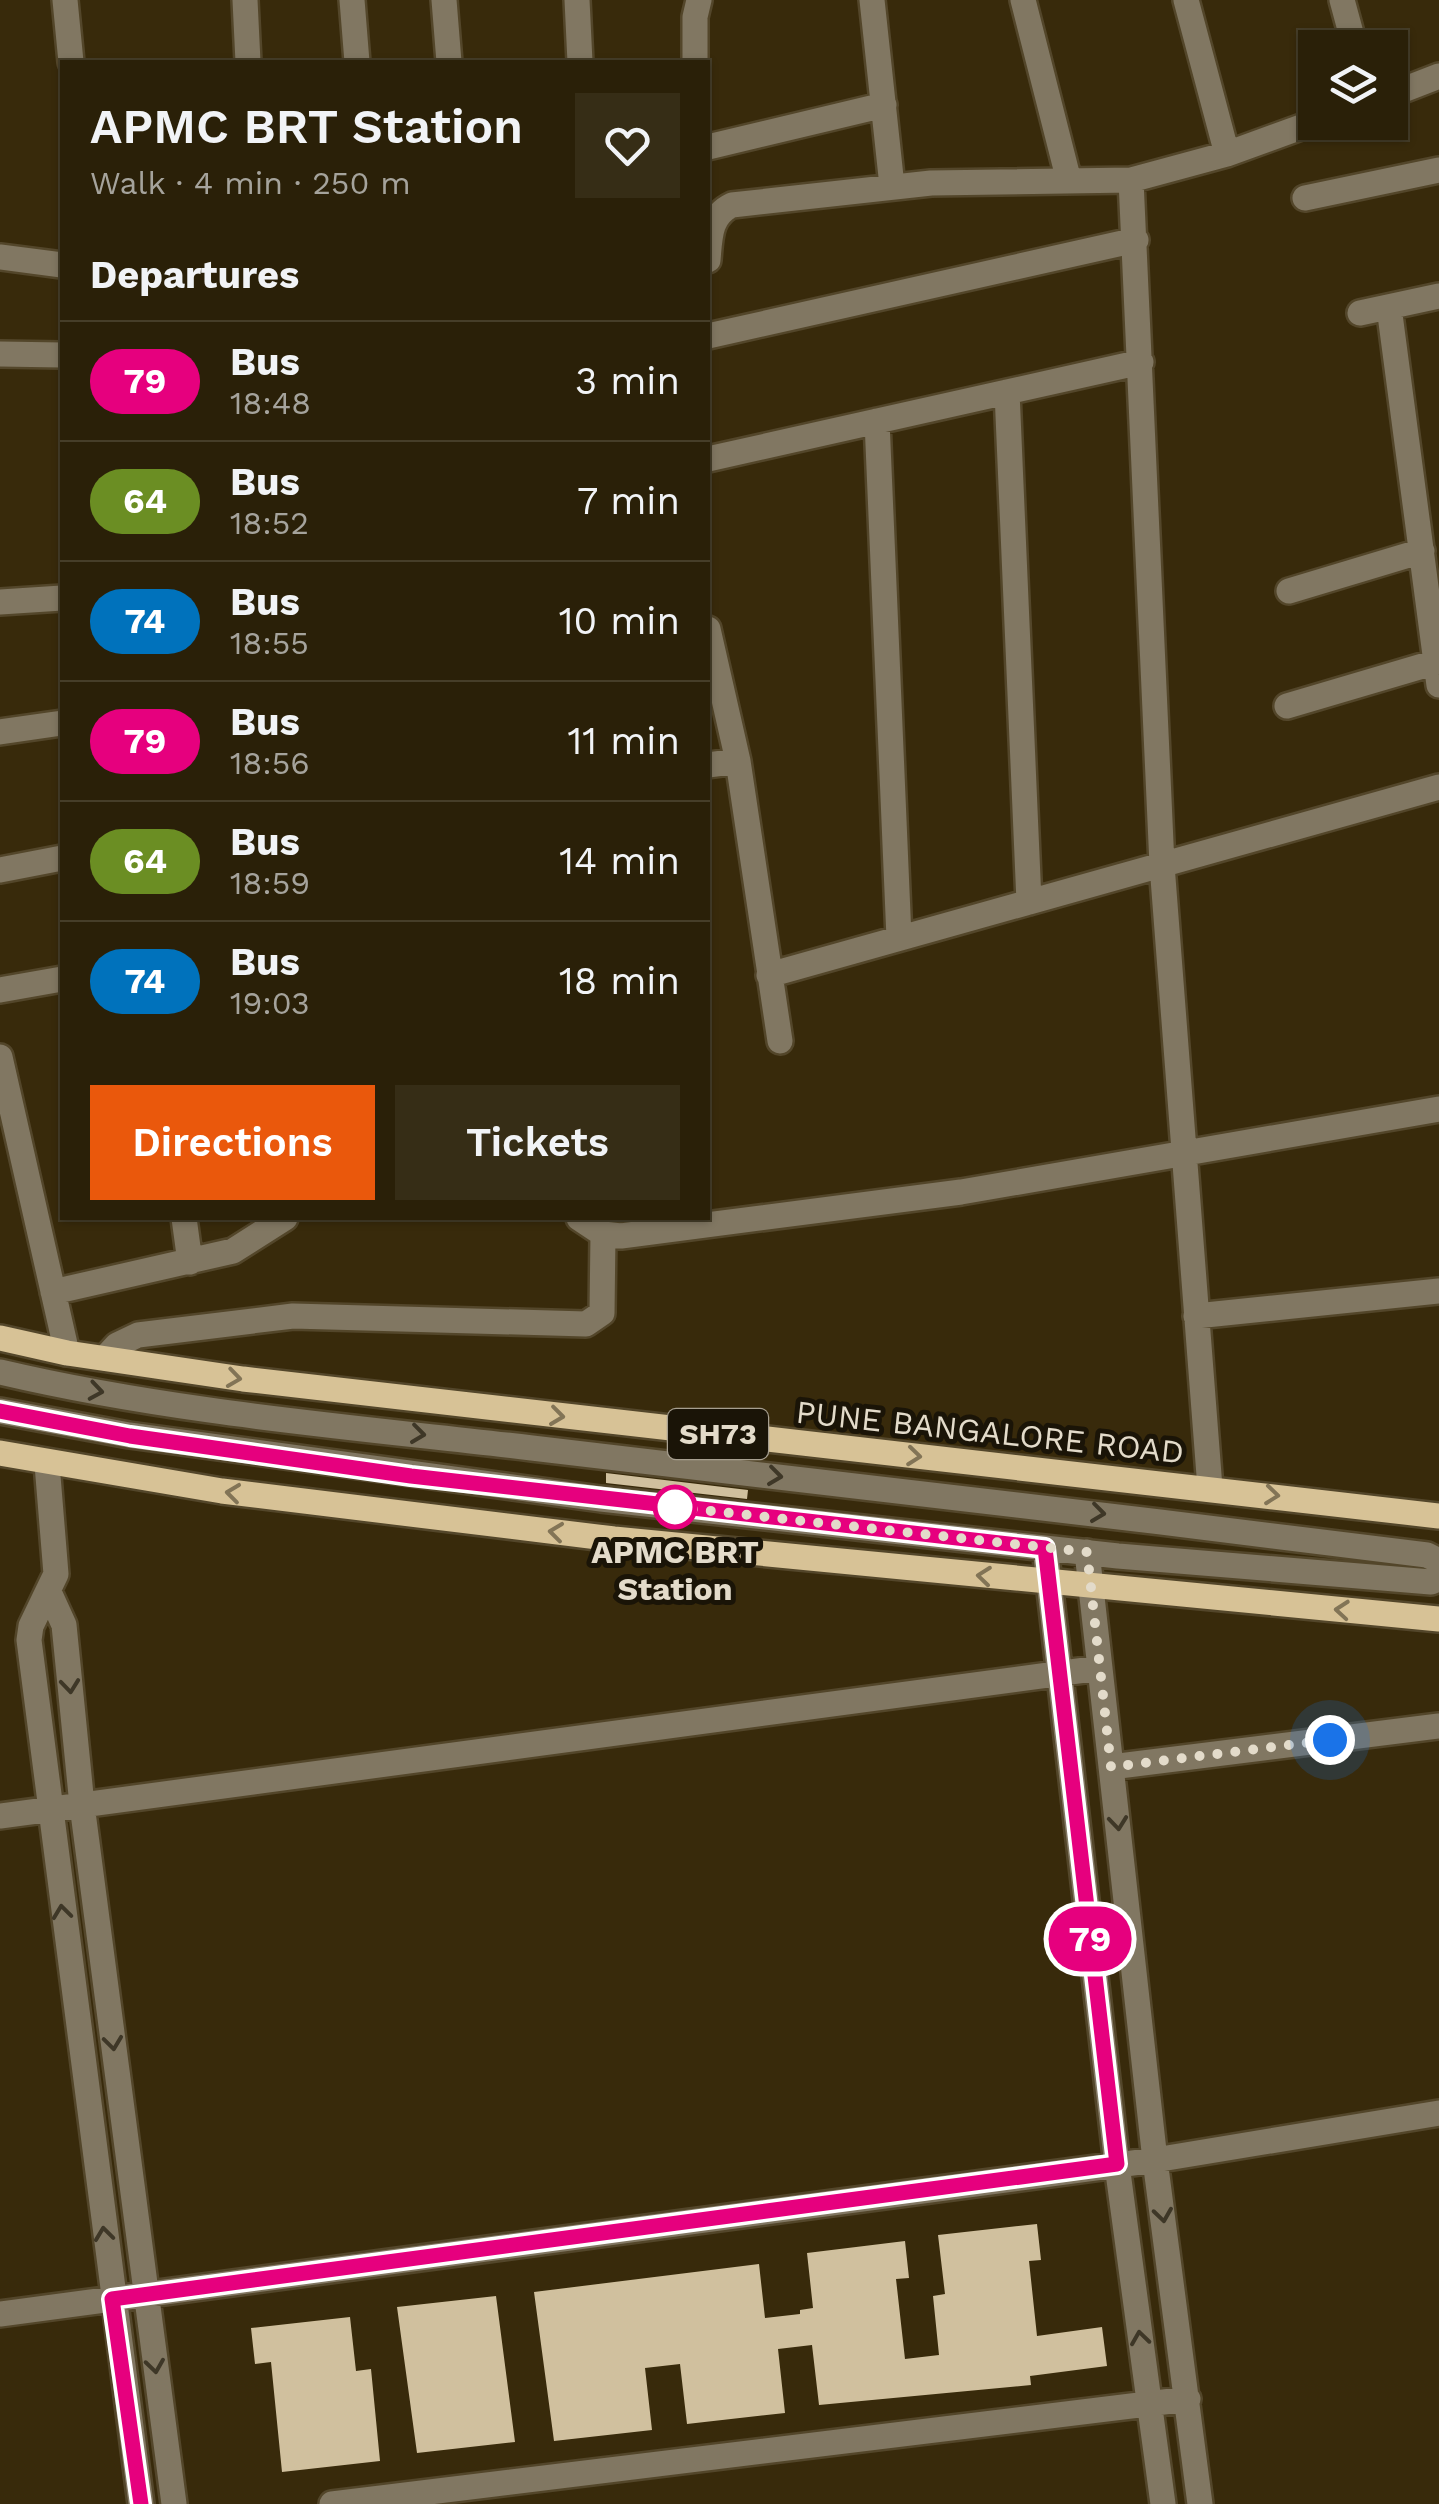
<!DOCTYPE html>
<meta charset="utf-8">
<style>
body{margin:0;font-family:"Work Sans",sans-serif;background:#362d16;color:#f1f3f6;height:100vh;display:flex;flex-direction:column;font-size:38px;white-space:nowrap}
*{box-sizing:border-box;margin:0}
p{font-size:32px;color:#a5a39c}
.icon{flex:none;width:55px;height:55px;fill:none;stroke:currentColor;stroke-width:2;stroke-linecap:round;stroke-linejoin:round}
.map{position:relative;flex:1;overflow:hidden}
.details{position:absolute;left:60px;top:60px;width:650px;height:1160px;display:flex;flex-direction:column;background:#2a2008;border-radius:0px;box-shadow:0 2px 8px #0004,0 0 0 2px #463e29}
.details>*{flex:none}
.badge{padding:0 20px;border-radius:32px;font-size:35px;line-height:65px}
.fabs{position:absolute;left:1298px;top:30px;display:grid;gap:20px}
.fabs a{display:grid;place-items:center;width:110px;height:110px;border-radius:0px;background:#2a2008;box-shadow:0 2px 8px #0004,0 0 0 2px #463e29;font-size:50px}
.you{position:absolute;width:50px;height:50px;margin:-25px;border:8px solid #fff;border-radius:50%;background:#1a73e8;box-shadow:0 0 0 15px #1a73e833}
.map>.badge{position:absolute;translate:-50% -50%;box-shadow:0 0 0 5px #fff}
h2{padding:0 30px;font-size:38px;line-height:90px}
.round{display:grid;place-items:center;flex:none;width:105px;height:105px;border-radius:0px;background:#362d16}
.head{display:flex;align-items:center;justify-content:space-between;height:170px;padding:0 30px}
h1{font-size:48px;font-weight:600;line-height:75px}
.button{display:flex;gap:20px;margin-top:auto;padding:20px 30px}
.button a{flex:1;height:115px;border-radius:0px;background:#ea580c;color:#fff;font-size:40px;font-weight:600;line-height:115px;text-align:center}
.button a+a{background:#362d16;color:#f1f3f6}
ul{padding:0;list-style:none}
li{display:flex;align-items:center;gap:30px;height:120px;padding:0 30px;border-top:2px solid #463e29}
li div{flex:1}
li b{display:block;font-size:38px}
li em{font-style:normal}
li .badge{min-width:110px;font-weight:700;text-align:center}
.map>svg:first-child{display:block}
</style>
<div class="map">
<svg width="1439" height="2504" viewBox="0 0 1439 2504">
<rect width="100%" height="100%" fill="#382a0b"/>
<!-- building -->
<path fill="#d0c09e" d="M 606,1473 L 748,1490 L 747,1499 L 606,1483 Z
M 1037,2224 L 1041,2260 L 1029,2261 L 1037,2336 L 1102,2327 L 1107,2366 L 1030,2376 L 1031,2385 L 819,2405 L 812,2345 L 778,2349 L 785,2413 L 687,2424 L 680,2364 L 645,2368 L 652,2430 L 554,2441 L 534,2292 L 759,2264 L 765,2318 L 800,2314 L 800,2310 L 813,2308 L 807,2253 L 905,2241 L 909,2278 L 896,2279 L 905,2359 L 939,2355 L 933,2296 L 945,2294 L 938,2235 Z
M 496,2296 L 515,2442 L 417,2453 L 397,2307 Z
M 350,2317 L 356,2371 L 371,2369 L 380,2461 L 282,2472 L 271,2362 L 255,2364 L 251,2328 Z"/>
<g fill="none" stroke-linecap="round" stroke-linejoin="round">
<defs>
<path id="minor" d="M 65,0 L 71,62
M 245,0 L 248,62
M 352,0 L 357,62
M 444,0 L 449,62
M 577,0 L 580,62
M 872,0 L 892,186
M 1023,0 L 1069,181
M 1186,0 L 1227,154
M 1342,0 L 1355,48
M 695,62 L 695,17 L 699,0
M 1390,95 L 1439,76
M 708,147 L 884,105
M 1131,180 L 1162,865 L 1210,1488
M 1305,198 L 1439,170
M 0,257 L 62,265
M 708,260 C 710,238 709,216 732,205 L 931,183 L 1131,180 L 1227,154 L 1315,122
M 1389,307 L 1439,685
M 1360,313 L 1439,296
M 708,336 L 1136,240
M 0,354 L 62,355
M 1007,392 L 1029,902
M 877,421 L 899,938
M 708,459 L 1141,362
M 1289,591 L 1422,551
M 0,602 L 62,598
M 708,629 L 738,761 L 780,1041
M 1287,706 L 1436,662
M 0,732 L 62,723
M 708,765 L 738,761
M 0,870 L 62,858
M 769,975 L 1439,787
M 0,990 L 62,979
M 0,1057 L 67,1353
M 184,1218 L 190,1262
M 579,1218 L 603,1234 L 621,1236 L 961,1192 L 1439,1109
M 53,1292 L 233,1251 L 285,1218
M 1196,1316 L 1439,1291
M 105,1358 L 117,1345 L 138,1335 L 293,1316 L 586,1324 L 602,1313 L 603,1234
M 0,1372 C 174,1413 355,1427 532,1448 C 831,1483 1129,1517 1427,1555 L 1439,1561
M 0,1411 L 129,1435 L 601,1499 L 1118,1556 L 1431,1582 L 1439,1579
M 47,1464 L 56,1574 L 31,1626 L 29,1640 L 141,2504
M 1045,1548 L 1117,2165 L 1163,2504
M 1087,1552 L 1155,2160 L 1200,2504
M 49,1592 L 64,1625 L 82,1805 L 174,2504
M 1111,1767 L 1439,1726
M 0,1816 L 1100,1668
M 0,2314 L 1155,2160 L 1439,2113
M 332,2504 L 1188,2399"/>
<path id="major" d="M 0,1338 L 67,1353 L 243,1379 L 1439,1516
M 0,1453 L 222,1491 L 614,1539 L 1439,1619"/>
</defs>
<!-- minor casing -->
<use href="#minor" stroke="#53462a" stroke-width="30"/>
<!-- major casing -->
<use href="#major" stroke="#53462a" stroke-width="30"/>
<!-- minor -->
<use href="#minor" stroke="#817762" stroke-width="25"/>
<!-- major -->
<use href="#major" stroke="#d7c296" stroke-width="25"/>
</g>
<!-- one-way arrows -->
<defs><path id="oneway-chevron" d="M-2-3.5L2.5 0L-2 3.5" fill="none" stroke-width="1.6" stroke-linecap="round" stroke-linejoin="round" transform="scale(2.5)"/></defs>
<g stroke="#827456">
<use href="#oneway-chevron" transform="translate(234 1378) rotate(8)"/>
<use href="#oneway-chevron" transform="translate(557 1416) rotate(7)"/>
<use href="#oneway-chevron" transform="translate(914 1456) rotate(6)"/>
<use href="#oneway-chevron" transform="translate(233 1493) rotate(-173)"/>
<use href="#oneway-chevron" transform="translate(1272 1495) rotate(6)"/>
<use href="#oneway-chevron" transform="translate(556 1532) rotate(-173)"/>
<use href="#oneway-chevron" transform="translate(984 1576) rotate(-174)"/>
<use href="#oneway-chevron" transform="translate(1342 1610) rotate(-175)"/>
</g>
<g stroke="#3e3727">
<use href="#oneway-chevron" transform="translate(96 1391) rotate(9)"/>
<use href="#oneway-chevron" transform="translate(418 1434) rotate(7)"/>
<use href="#oneway-chevron" transform="translate(775 1476) rotate(7)"/>
<use href="#oneway-chevron" transform="translate(1098 1513) rotate(7)"/>
<use href="#oneway-chevron" transform="translate(70 1686) rotate(84)"/>
<use href="#oneway-chevron" transform="translate(1118 1823) rotate(84)"/>
<use href="#oneway-chevron" transform="translate(62 1912) rotate(-97)"/>
<use href="#oneway-chevron" transform="translate(113 2043) rotate(83)"/>
<use href="#oneway-chevron" transform="translate(1163 2215) rotate(82)"/>
<use href="#oneway-chevron" transform="translate(104 2234) rotate(-97)"/>
<use href="#oneway-chevron" transform="translate(1140 2338) rotate(-98)"/>
<use href="#oneway-chevron" transform="translate(155 2366) rotate(82)"/>
</g>
<g fill="none" stroke-linecap="round" stroke-linejoin="round">
<defs>
<path id="line" d="M 0,1411 L 130,1436 L 411,1476 L 1045,1548 L 1117,2164 L 112,2299 L 141,2504"/>
</defs>
<!-- line casing -->
<use href="#line" stroke="#fff" stroke-width="22"/>
<!-- line -->
<use href="#line" stroke="#e6007e" stroke-width="15"/>
<!-- walk -->
<path stroke="#e3dbca" stroke-width="10" stroke-dasharray="0 18" d="M 675,1507 L 1087,1552 L 1111,1767 L 1330,1740"/>
</g>
<!-- markers -->
<circle fill="#fff" stroke="#e6007e" stroke-width="5" cx="675" cy="1507" r="20"/>
<g text-anchor="middle" stroke-width="10" stroke-linejoin="round" paint-order="stroke">
<!-- shield labels -->
<rect fill="#1a1407" stroke="#a79f90" stroke-width="2.5" x="668" y="1409" width="100" height="50" rx="8"/>
<g font-size="30" font-weight="bold" fill="#e3dbca">
<text x="718" y="1444">SH73</text>
</g>
<!-- street labels -->
<g font-size="32" fill="#e3dbca" stroke="#1a1407">
<text transform="translate(990 1432) rotate(6)" y="11">PUNE BANGALORE ROAD</text>
</g>
<!-- stop labels -->
<g font-size="32" font-weight="bold" fill="#e3dbca" stroke="#1a1407">
<text x="675" y="1563">APMC BRT<tspan x="675" dy="37">Station</tspan></text>
</g>
</g>
</svg>
<div class="fabs">
<a><svg class="icon" aria-label="layers" viewBox="0 0 24 24"><path d="M12 4l9 5-9 5-9-5zM3 14l9 5 9-5"/></svg></a>
</div>
<div class="you" style="left:1330px;top:1740px"></div>
<b class="badge" style="left:1090px;top:1939px;background:#e6007e;color:#fff">79</b>
<section class="details">
<div class="head"><div><h1>APMC BRT Station</h1><p>Walk · 4 min · 250 m</p></div><a class="round"><svg class="icon" aria-label="heart" viewBox="0 0 24 24"><path d="M12 20l-8-8c-3-5 5-10 8-4 3-6 11-1 8 4z"/></svg></a></div>
<h2>Departures</h2>
<ul>
<li><span class="badge" style="background:#e6007e;color:#fff">79</span><div><b>Bus</b><p>18:48</p></div><em>3 min</em></li>
<li><span class="badge" style="background:#6b8e23;color:#fff">64</span><div><b>Bus</b><p>18:52</p></div><em>7 min</em></li>
<li><span class="badge" style="background:#0072bc;color:#fff">74</span><div><b>Bus</b><p>18:55</p></div><em>10 min</em></li>
<li><span class="badge" style="background:#e6007e;color:#fff">79</span><div><b>Bus</b><p>18:56</p></div><em>11 min</em></li>
<li><span class="badge" style="background:#6b8e23;color:#fff">64</span><div><b>Bus</b><p>18:59</p></div><em>14 min</em></li>
<li><span class="badge" style="background:#0072bc;color:#fff">74</span><div><b>Bus</b><p>19:03</p></div><em>18 min</em></li>
</ul>
<div class="button"><a>Directions</a><a>Tickets</a></div>
</section>
</div>
